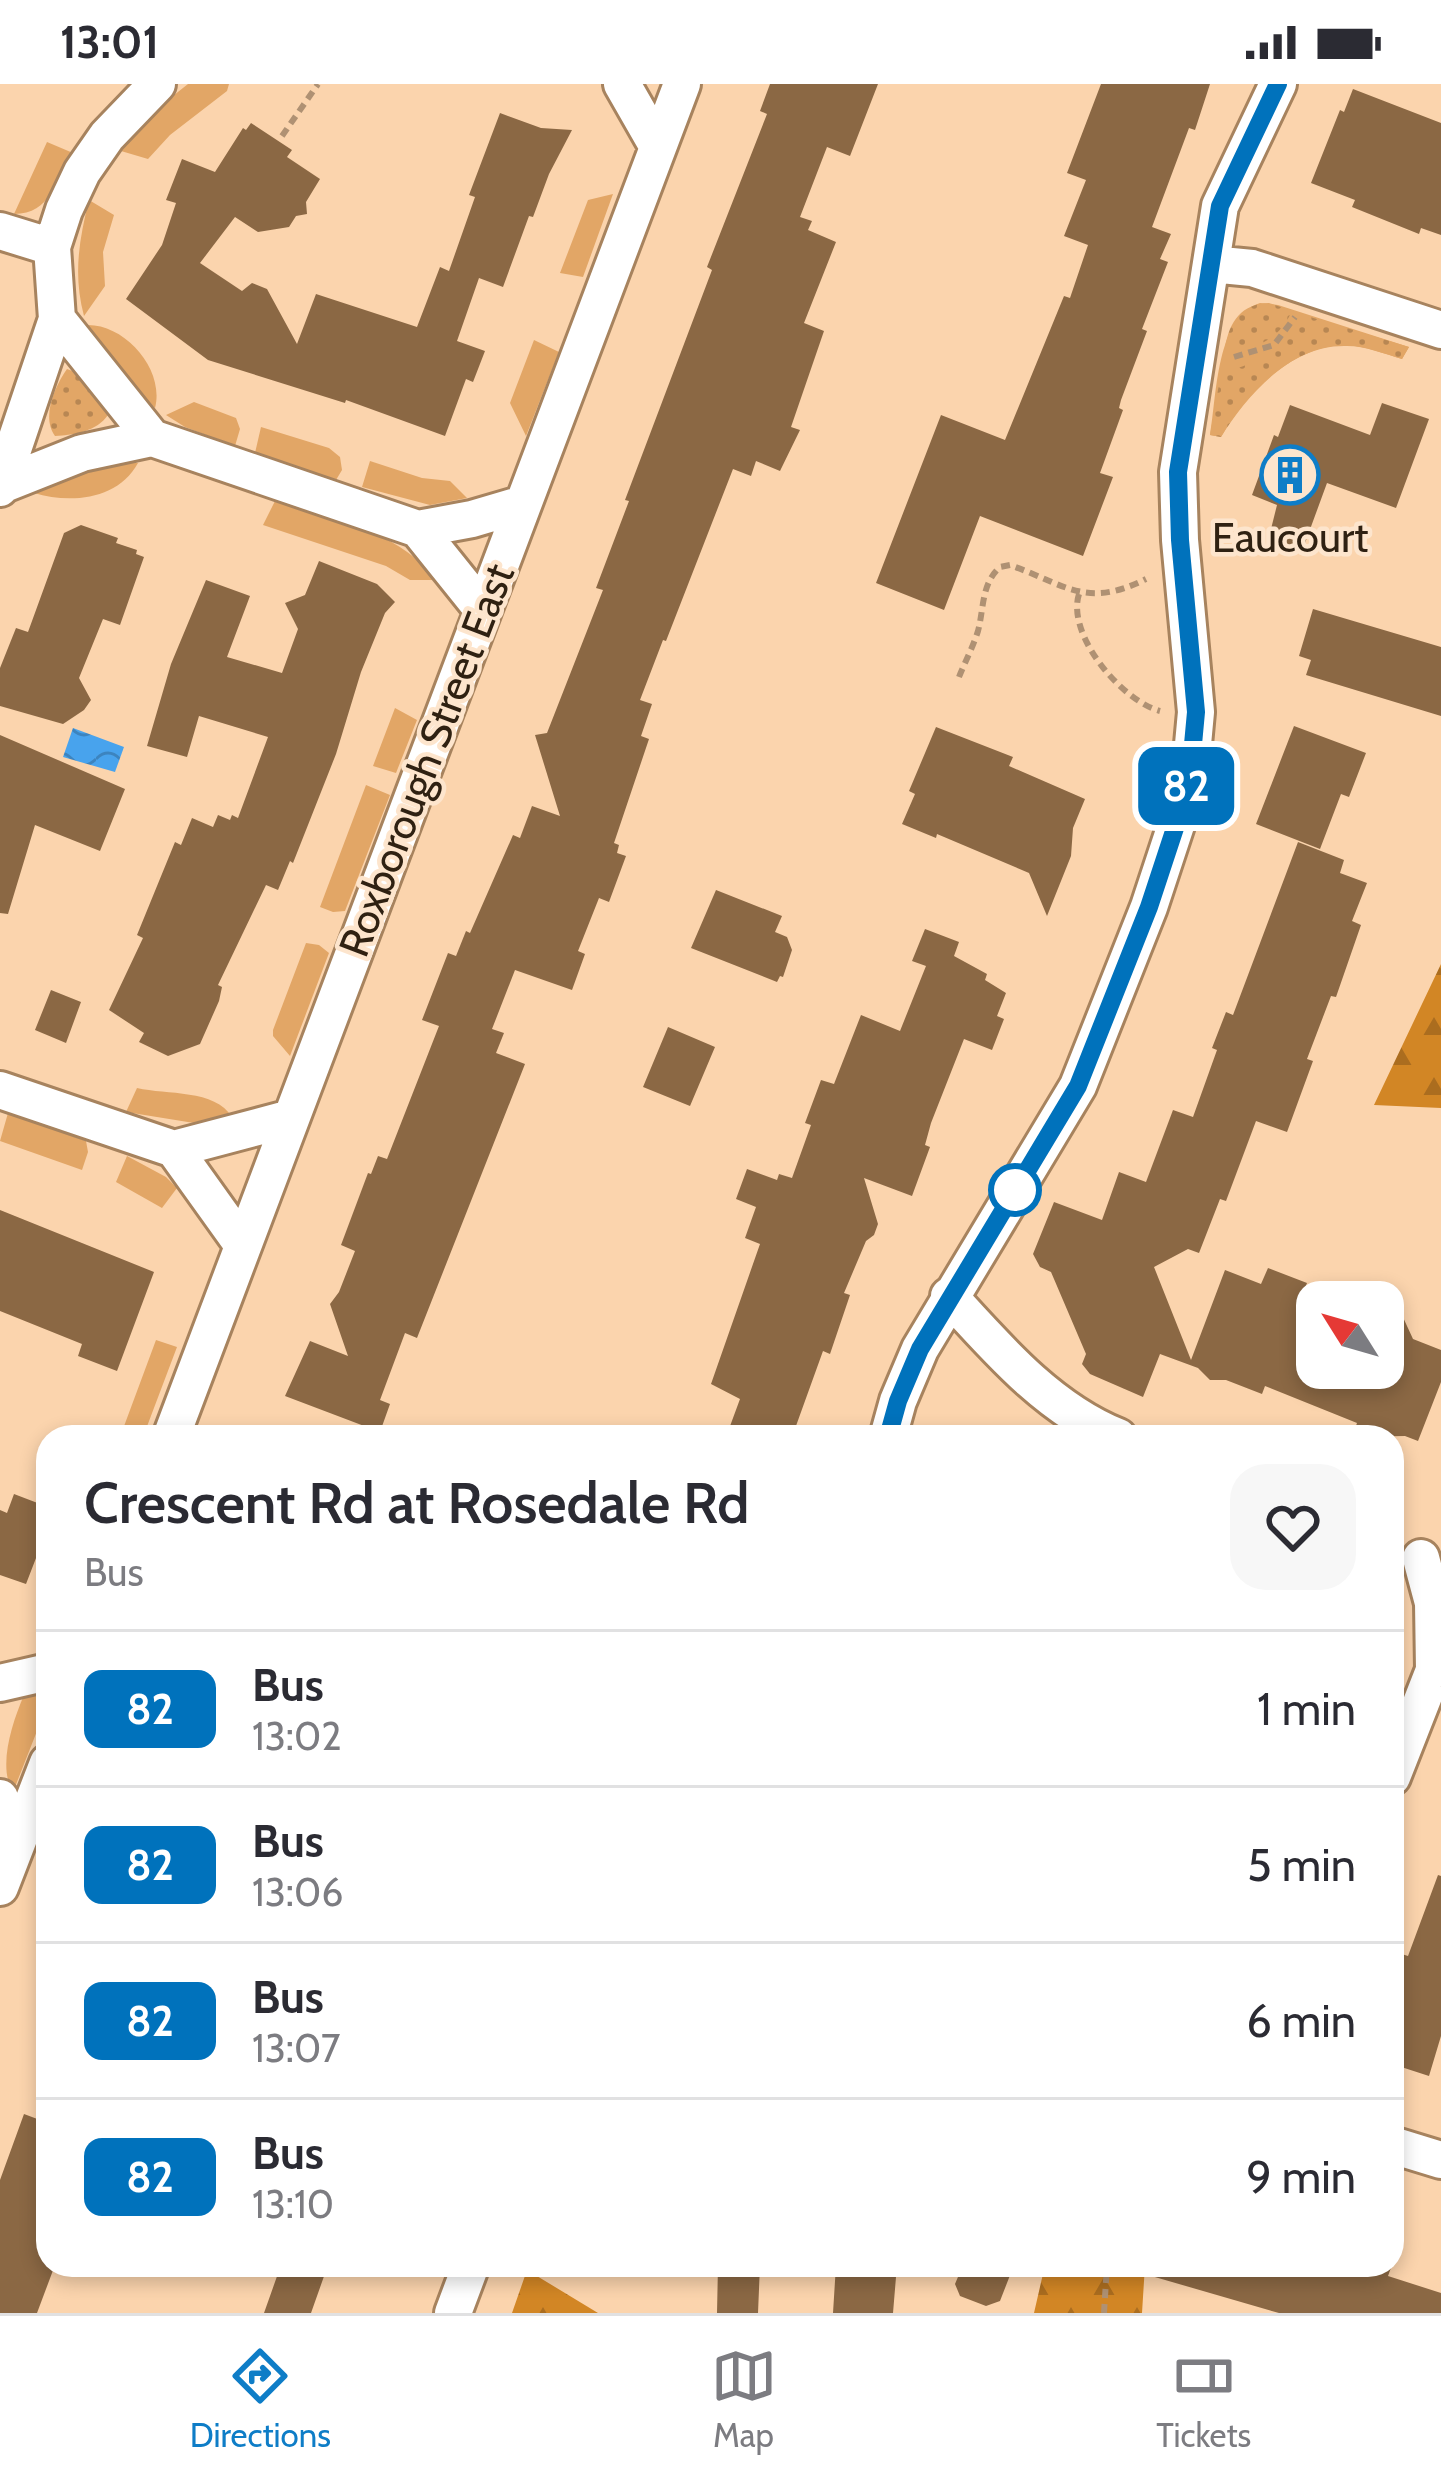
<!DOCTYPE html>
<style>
body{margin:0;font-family:Cabin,sans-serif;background:#f7f7f7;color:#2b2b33;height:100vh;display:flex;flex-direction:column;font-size:45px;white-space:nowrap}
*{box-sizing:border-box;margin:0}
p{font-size:39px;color:#7c7c81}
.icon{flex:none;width:66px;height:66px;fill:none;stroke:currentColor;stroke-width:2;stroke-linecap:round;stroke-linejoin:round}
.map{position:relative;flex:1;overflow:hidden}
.drawer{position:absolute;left:36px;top:1341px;width:1368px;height:852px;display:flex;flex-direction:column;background:#fff;border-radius:36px;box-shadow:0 6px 18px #0003}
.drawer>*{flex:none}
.badge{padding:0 24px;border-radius:18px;font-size:42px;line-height:78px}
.needle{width:78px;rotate:307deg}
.controls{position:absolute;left:1296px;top:1197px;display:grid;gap:24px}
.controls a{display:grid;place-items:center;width:108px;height:108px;border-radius:24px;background:#fff;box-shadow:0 6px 18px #0003;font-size:60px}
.map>.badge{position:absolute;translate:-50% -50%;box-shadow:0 0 0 6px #fff}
.round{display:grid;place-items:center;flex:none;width:126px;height:126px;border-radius:36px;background:#f7f7f7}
.head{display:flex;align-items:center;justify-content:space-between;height:204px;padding:0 48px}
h1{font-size:57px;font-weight:600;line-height:90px}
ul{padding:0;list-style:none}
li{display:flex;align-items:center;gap:36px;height:156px;padding:0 48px;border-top:3px solid #e1e1e2}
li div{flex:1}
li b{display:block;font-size:45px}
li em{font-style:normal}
li .badge{min-width:132px;font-weight:700;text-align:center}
.status{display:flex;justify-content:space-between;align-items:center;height:84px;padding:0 60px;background:#fff;direction:ltr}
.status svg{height:33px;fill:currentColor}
.menu{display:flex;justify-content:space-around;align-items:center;height:168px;border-top:3px solid #e1e1e2;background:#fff;font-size:33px;color:#7c7c81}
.menu a{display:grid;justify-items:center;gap:6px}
.menu .on{color:#0e7dc7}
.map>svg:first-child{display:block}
</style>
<div class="status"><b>13:01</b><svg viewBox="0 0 49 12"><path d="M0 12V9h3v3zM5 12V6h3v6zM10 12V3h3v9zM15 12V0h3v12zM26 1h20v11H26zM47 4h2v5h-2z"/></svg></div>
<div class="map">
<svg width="1441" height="2229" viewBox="0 0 1441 2229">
<defs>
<pattern id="forest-firs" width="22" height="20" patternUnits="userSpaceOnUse" patternTransform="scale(3)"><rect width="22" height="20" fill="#d28625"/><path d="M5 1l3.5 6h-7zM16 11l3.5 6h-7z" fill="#ab6d1f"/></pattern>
<pattern id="garden-dots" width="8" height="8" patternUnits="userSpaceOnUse" patternTransform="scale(3)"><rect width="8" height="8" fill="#e2a666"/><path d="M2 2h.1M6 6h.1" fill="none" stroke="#b88753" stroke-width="1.8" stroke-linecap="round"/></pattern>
<pattern id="water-waves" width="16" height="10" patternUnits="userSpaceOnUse" patternTransform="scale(3)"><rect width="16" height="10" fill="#48a3ed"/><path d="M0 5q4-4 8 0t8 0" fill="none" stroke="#3c84bf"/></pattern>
</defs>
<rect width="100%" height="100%" fill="#fbd4ad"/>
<!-- green -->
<path fill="#e2a666" d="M 188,0 L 229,0 L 227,7 L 170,51 L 148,75 L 121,67 L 159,23 Z
M 47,58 L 73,69 C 56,96 51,130 14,130 Z
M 613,110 L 583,193 L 560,189 L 588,116 Z
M 89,116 L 114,131 L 103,168 L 105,202 L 84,232 C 73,191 79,156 89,116 Z
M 1260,219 L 1278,221 L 1409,263 L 1402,275 C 1385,270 1365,262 1347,262 C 1292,260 1246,310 1221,353 L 1210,351 C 1217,311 1216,233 1260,219 Z
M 88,241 C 126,241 165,286 155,324 L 125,297 Z
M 534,256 L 559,268 L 526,352 L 510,319 Z
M 194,318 L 236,334 L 240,345 L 235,362 L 185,343 L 166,331 Z
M 261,343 L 329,364 L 340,373 L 342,386 L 336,396 L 255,369 Z
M 370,377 L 422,394 L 450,397 L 467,414 L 430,421 L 362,403 Z
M 108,378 L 138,379 C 118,416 70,420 34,409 L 49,396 Z
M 275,417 C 335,436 396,445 437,496 L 410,496 L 386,482 L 263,441 Z
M 395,624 L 417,636 L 396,689 L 373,682 Z
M 366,701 L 390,711 L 345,827 L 333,828 L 320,823 Z
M 306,859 L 319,861 L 329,869 L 290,972 L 273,952 L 273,946 Z
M 137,1004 C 167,1011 215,1005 232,1033 L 194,1039 L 126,1028 Z
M 8,1029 L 86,1057 L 88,1068 L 82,1086 L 0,1057 Z
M 127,1072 L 166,1093 L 177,1104 L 162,1124 L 116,1098 Z
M 156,1256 L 177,1263 L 143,1353 L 120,1353 Z
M 48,1599 L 48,1619 L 15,1703 L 10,1702 C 0,1677 12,1639 24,1611 Z"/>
<!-- forest -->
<path fill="url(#forest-firs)" d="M 1441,880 L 1441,1024 L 1374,1021 Z
M 1045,2181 L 1145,2181 L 1142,2229 L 1034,2229 Z
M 527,2186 L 598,2229 L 512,2229 Z"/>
<!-- garden -->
<path fill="url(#garden-dots)" d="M 1269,219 L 1292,227 C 1279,255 1256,268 1225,263 C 1230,237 1241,220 1269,219 Z
M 1307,232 L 1409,263 L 1402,275 C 1385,270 1365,262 1347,261 C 1292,260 1247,311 1221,353 L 1210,351 L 1221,289 C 1260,278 1285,267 1307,232 Z
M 67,285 L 75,288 L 108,331 C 97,347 75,351 55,352 C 41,333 55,302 67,285 Z"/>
<!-- water -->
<path fill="url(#water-waves)" d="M 73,644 L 124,663 L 115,688 L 63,673 Z"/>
<!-- building -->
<path fill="#8b6844" d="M 770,0 L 878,0 L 850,72 L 827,63 L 800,133 L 812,137 L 808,146 L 836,158 L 804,239 L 824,247 L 791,343 L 800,346 L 780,387 L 756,377 L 751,392 L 733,385 L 666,557 L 663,556 L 640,616 L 652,620 L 641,652 L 649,655 L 614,759 L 619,761 L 617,769 L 626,772 L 609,818 L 599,814 L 578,867 L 585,870 L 572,906 L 515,886 L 492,945 L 504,949 L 496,969 L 525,980 L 417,1254 L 405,1249 L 380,1316 L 390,1320 L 380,1348 L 285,1312 L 310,1257 L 348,1272 L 330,1220 L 339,1208 L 355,1167 L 341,1161 L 368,1089 L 371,1090 L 378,1072 L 387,1075 L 439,942 L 422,936 L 448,869 L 456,872 L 466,847 L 470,849 L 513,751 L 520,754 L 532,722 L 560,732 L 535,651 L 547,649 L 603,506 L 596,504 L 629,417 L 625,416 L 712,186 L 707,183 L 767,30 L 760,27 Z
M 1101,0 L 1210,0 L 1195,46 L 1189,44 L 1152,143 L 1171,150 L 1160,175 L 1168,178 L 1142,245 L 1147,247 L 1121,316 L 1119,324 L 1123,326 L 1100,389 L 1113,393 L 1083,472 L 980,432 L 944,526 L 876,499 L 941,331 L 1005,356 L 1064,212 L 1070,214 L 1088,161 L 1064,152 L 1086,96 L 1067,89 Z
M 1353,5 L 1441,39 L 1441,151 L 1421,144 L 1419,150 L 1352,123 L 1355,116 L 1311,99 L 1340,26 L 1344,28 Z
M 500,29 L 541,44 L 572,46 L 549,90 L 533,133 L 529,132 L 503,203 L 479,194 L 457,257 L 485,267 L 473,298 L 466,295 L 445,352 L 346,316 L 345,319 L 208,276 L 126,215 L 162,161 L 176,119 L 166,116 L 182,75 L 215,88 L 243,44 L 246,46 L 251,39 L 292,66 L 287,73 L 320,95 L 306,118 L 307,130 L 296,132 L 289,143 L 258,148 L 235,133 L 200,179 L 242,207 L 252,199 L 267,205 L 297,260 L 316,210 L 417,243 L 440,183 L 449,187 L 475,113 L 469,111 Z
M 1382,319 L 1429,335 L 1396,424 L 1327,399 L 1301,470 L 1268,457 L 1277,421 L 1252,411 L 1274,351 L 1278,353 L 1290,321 L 1370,351 Z
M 81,441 L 118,454 L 116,459 L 137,466 L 136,470 L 144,473 L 120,541 L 103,535 L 79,594 L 91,616 L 84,626 L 63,640 L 0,622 L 0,584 L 16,544 L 28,548 L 64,449 Z
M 319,477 L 377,500 L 395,518 L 385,529 L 361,588 L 336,670 L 293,779 L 290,777 L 278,806 L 266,801 L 218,901 L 222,903 L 219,917 L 200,960 L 168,972 L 139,958 L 144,949 L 109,926 L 143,854 L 137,851 L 175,758 L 181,761 L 192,734 L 213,743 L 218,731 L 230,736 L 232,731 L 238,734 L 268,653 L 199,632 L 187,673 L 147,662 L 171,580 L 206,496 L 250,512 L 227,573 L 282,589 L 298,545 L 285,519 L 305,511 Z
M 1313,525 L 1441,563 L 1441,632 L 1306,591 L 1311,576 L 1299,572 Z
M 1294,642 L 1366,669 L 1349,713 L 1341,710 L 1320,765 L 1256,740 Z
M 936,643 L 1013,673 L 1009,682 L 1085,715 L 1073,744 L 1071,772 L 1047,832 L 1029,789 L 937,750 L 936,754 L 902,740 L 915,710 L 909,707 Z
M 0,651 L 125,705 L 100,767 L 35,741 L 8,830 L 0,829 Z
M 1298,758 L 1344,776 L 1340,789 L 1367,799 L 1352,837 L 1361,841 L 1336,913 L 1331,912 L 1307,975 L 1313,977 L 1287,1048 L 1256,1037 L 1226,1117 L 1220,1115 L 1199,1169 L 1188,1165 L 1154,1183 L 1191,1276 L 1225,1186 L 1261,1200 L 1268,1184 L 1307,1199 L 1302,1212 L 1317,1217 L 1317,1284 L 1383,1284 L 1383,1274 L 1401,1229 L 1413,1255 L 1441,1266 L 1441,1298 L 1418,1357 L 1405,1352 L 1352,1353 L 1357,1339 L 1265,1302 L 1262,1310 L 1226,1296 L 1210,1296 L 1198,1284 L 1160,1270 L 1143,1313 L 1090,1290 L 1082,1280 L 1086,1270 L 1051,1188 L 1040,1183 L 1033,1170 L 1054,1118 L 1102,1136 L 1119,1088 L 1146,1098 L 1173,1026 L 1193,1033 L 1217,966 L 1212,964 L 1226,928 L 1233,931 Z
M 716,806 L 782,832 L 775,848 L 787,853 L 792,866 L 783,893 L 780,892 L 777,898 L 691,864 Z
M 925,845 L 959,858 L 954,872 L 987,890 L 985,896 L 1006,909 L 997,932 L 1004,935 L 992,966 L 964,955 L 931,1039 L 925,1061 L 930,1063 L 912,1112 L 864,1094 L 878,1140 L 874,1151 L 866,1157 L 844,1209 L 850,1211 L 830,1270 L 823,1267 L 792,1353 L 726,1353 L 740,1315 L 711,1300 L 760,1160 L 745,1154 L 756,1123 L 736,1115 L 747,1085 L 777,1096 L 779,1090 L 792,1094 L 811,1041 L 805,1039 L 821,996 L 834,1000 L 861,931 L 900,947 L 926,882 L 912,877 Z
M 51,906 L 81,918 L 66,959 L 35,946 Z
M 668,943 L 715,963 L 690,1022 L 643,1003 Z
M 0,1126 L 154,1188 L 117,1287 L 78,1272 L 82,1260 L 0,1227 Z
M 14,1410 L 48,1423 L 48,1443 L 26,1500 L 0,1491 L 0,1426 L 7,1429 Z
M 1438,1791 L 1441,1792 L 1441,1952 L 1429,1992 L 1392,1980 L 1392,1867 L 1408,1872 Z
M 24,2030 L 48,2039 L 48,2181 L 55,2181 L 37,2229 L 0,2229 L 0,2096 Z
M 281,2181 L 328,2181 L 311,2229 L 264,2229 Z
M 718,2181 L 760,2181 L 758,2229 L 717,2229 Z
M 836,2181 L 897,2181 L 893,2229 L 833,2229 Z
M 963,2181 L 1014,2181 L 1000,2217 L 986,2222 L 960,2212 L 955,2200 Z
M 1142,2181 L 1392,2181 L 1388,2192 L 1441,2209 L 1441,2229 L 1279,2229 L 1141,2189 Z"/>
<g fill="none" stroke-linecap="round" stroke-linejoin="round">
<defs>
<path id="minor" d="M 622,0 L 658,63
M 0,147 L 52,163
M 1211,180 L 1252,184 L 1441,246
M 57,235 L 152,354
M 4,400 L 82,369 L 152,354 L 418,445 L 472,435 L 523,420
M 0,404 L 57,235 L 52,163 L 64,126 L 82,88 L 107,52 L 157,0
M 418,445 L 483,526
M 0,1006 L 174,1065
M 242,1160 L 174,1065 L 291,1034
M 949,1212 C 998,1266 1050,1326 1118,1353
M 171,1353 L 682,0
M 888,1353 L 898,1317 L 920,1265 L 1078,1002 L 1149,823 L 1177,738 L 1191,682 L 1196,628 L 1180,456 L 1178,388 L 1220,122 L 1278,0
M 1421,1474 L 1433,1519 L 1434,1586
M 0,1599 L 48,1588
M 1392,1693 L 1434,1586 L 1441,1578
M 0,1714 L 17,1759
M 0,1803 L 48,1679
M 1392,2061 L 1441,2076
M 453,2229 L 471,2181"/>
</defs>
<!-- minor casing -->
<use href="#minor" stroke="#a7835e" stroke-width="42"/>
<!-- path -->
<path stroke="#af9173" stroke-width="6" stroke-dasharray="9 6" stroke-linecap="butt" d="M 282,52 L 318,0
M 1234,273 L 1274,261 L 1295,233
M 1079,510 C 1066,551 1122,617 1160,627
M 959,593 C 965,578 973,563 978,547 C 984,525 981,500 1000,483 L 1010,481 C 1066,501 1086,525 1146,495
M 1104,2229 L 1107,2181"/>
<!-- minor -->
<use href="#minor" stroke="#fff" stroke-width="36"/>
</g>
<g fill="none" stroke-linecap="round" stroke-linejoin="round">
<defs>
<path id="line" d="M 888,1353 L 898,1317 L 920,1265 L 1078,1002 L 1149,823 L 1177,738 L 1191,682 L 1196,628 L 1180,456 L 1178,388 L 1220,122 L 1278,0"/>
</defs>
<!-- line casing -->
<use href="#line" stroke="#fff" stroke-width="27"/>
<!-- line -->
<use href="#line" stroke="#0072bc" stroke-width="18"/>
</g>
<!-- icons -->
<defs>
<symbol id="building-ring" viewBox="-11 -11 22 22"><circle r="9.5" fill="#fde5cd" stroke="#0e7dc7" stroke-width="1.5"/><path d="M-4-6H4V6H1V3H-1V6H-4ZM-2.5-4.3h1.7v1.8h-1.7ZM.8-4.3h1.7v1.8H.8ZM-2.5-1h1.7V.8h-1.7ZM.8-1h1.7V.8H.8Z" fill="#0e7dc7"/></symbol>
</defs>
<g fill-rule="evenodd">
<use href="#building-ring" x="1257" y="358" width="66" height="66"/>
</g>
<!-- markers -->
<circle fill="#fff" stroke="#0072bc" stroke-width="6" cx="1015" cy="1106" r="24"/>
<g text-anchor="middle" stroke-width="9" stroke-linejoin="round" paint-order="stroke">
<!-- poi labels -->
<g font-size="42" fill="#2f2112" stroke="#fde5cd">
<text x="1290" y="468">Eaucourt</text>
</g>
<!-- street labels -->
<g font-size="42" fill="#2f2112" stroke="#fde5cd">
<text transform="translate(426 676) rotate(-69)" y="15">Roxborough Street East</text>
</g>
</g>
</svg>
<div class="controls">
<a><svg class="needle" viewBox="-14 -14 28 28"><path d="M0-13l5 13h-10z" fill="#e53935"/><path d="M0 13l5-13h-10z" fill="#7c7c81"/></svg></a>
</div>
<b class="badge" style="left:1186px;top:702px;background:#0072bc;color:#fff">82</b>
<section class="drawer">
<div class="head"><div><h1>Crescent Rd at Rosedale Rd</h1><p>Bus</p></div><a class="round"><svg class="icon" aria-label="heart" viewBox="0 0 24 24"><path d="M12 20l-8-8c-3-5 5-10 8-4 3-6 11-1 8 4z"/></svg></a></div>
<ul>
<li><span class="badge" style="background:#0072bc;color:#fff">82</span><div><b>Bus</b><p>13:02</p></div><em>1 min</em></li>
<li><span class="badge" style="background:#0072bc;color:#fff">82</span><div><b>Bus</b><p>13:06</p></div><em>5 min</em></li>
<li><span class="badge" style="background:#0072bc;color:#fff">82</span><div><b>Bus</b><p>13:07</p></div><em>6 min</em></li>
<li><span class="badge" style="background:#0072bc;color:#fff">82</span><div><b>Bus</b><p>13:10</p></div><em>9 min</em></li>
</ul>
</section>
</div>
<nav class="menu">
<a class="on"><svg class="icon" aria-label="directions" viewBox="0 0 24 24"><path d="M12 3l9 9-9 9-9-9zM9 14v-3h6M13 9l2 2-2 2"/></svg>Directions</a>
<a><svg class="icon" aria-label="map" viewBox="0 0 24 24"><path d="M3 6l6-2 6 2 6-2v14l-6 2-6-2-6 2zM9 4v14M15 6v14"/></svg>Map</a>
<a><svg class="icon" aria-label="tickets" viewBox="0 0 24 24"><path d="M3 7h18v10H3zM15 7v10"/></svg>Tickets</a>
</nav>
